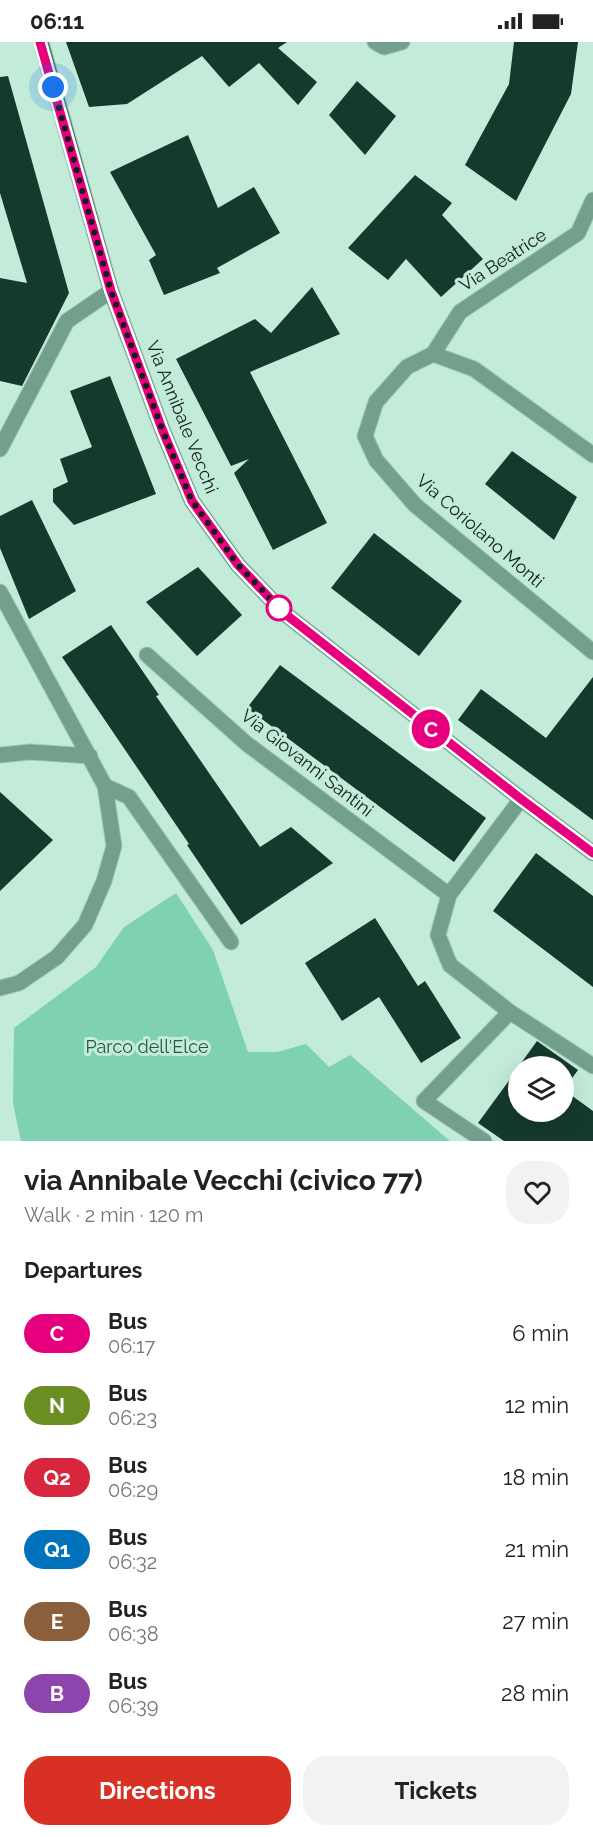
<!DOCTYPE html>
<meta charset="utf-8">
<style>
body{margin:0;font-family:Raleway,sans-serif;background:#f2f2f2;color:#222;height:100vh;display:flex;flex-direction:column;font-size:22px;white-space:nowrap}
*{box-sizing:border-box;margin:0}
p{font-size:20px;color:#767676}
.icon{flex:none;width:33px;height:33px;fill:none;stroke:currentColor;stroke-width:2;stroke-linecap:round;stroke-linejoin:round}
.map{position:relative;height:1099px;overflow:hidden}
.sheet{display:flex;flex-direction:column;background:#fff;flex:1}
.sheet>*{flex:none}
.badge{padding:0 12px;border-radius:20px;font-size:21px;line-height:39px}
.controls{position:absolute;left:508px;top:1014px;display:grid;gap:12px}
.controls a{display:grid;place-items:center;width:66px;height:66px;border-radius:50%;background:#fff;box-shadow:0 6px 24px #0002;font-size:30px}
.you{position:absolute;width:30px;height:30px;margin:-15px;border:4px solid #fff;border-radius:50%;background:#1a73e8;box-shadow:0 0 0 9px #1a73e833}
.map>.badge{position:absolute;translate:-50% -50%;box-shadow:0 0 0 3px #fff}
h2{padding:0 24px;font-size:22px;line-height:54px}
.round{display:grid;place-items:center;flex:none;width:63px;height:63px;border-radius:24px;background:#f2f2f2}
.head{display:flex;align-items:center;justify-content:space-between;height:102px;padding:0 24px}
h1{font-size:28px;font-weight:700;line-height:45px}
.button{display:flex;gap:12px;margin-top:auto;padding:12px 24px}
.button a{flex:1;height:69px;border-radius:24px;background:#d93025;color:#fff;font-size:24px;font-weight:700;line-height:69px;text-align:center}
.button a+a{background:#f2f2f2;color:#222}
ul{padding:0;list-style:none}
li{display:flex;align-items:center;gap:18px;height:72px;padding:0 24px}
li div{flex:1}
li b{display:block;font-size:22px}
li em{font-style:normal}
li .badge{min-width:66px;font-weight:700;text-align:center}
.status{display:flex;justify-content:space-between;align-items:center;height:42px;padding:0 30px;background:#fff;direction:ltr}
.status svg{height:16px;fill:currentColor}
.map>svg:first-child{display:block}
</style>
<div class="status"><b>06:11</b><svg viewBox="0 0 49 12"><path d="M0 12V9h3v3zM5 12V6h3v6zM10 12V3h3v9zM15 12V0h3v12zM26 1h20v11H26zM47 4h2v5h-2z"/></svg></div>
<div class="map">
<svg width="593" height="1099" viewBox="0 0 593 1099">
<rect width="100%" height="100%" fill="#c3ebda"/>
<!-- green -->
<path fill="#7ed2b2" d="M 176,851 L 213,908 L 248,1010 L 277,1010 L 306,1002 L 329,1025 L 350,1013 L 450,1099 L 21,1099 L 13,1061 L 14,986 L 96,925 L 124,885 Z"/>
<!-- building -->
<path fill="#153a2d" d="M 66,0 L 287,0 L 278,6 L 317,40 L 298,63 L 259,21 L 229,45 L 202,14 L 127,62 L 89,65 Z
M 514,0 L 578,0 L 571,52 L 516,159 L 465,123 L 509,42 Z
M 8,34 L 69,251 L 22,344 L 0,339 L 0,236 L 27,241 L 0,151 L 0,35 Z
M 357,39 L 396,74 L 365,113 L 329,73 Z
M 188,93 L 218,166 L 254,145 L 280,191 L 217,226 L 220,231 L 164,253 L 149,218 L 156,213 L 110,130 Z
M 415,133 L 452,161 L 442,173 L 483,217 L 441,255 L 406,217 L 388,238 L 348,206 Z
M 312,245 L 340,292 L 250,330 L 327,481 L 273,508 L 234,431 L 249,417 L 231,424 L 176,317 L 255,277 L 271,291 Z
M 110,334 L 156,452 L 74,483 L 53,460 L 53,447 L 68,440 L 60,417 L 92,405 L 70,349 Z
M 512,409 L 577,455 L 554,498 L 485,442 Z
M 32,458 L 76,549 L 29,577 L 0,506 L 0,474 Z
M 374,491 L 462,559 L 419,614 L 331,546 Z
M 198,525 L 242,573 L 197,614 L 146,560 Z
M 111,583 L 159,653 L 156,654 L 260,805 L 291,785 L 333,821 L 241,883 L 187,803 L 189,802 L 62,615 Z
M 280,623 L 486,776 L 454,820 L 247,666 Z
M 593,635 L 593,778 L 458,678 L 481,647 L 546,696 Z
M 0,750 L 53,798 L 0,849 Z
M 536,811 L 593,854 L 593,945 L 493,869 Z
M 375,876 L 418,944 L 425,939 L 461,996 L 421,1021 L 379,955 L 342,979 L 305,921 Z
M 537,999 L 578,1028 L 564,1047 L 564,1024 L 519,1024 Z
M 519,1025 L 519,1070 L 564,1070 L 564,1048 L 593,1069 L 593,1099 L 504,1099 L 478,1081 Z"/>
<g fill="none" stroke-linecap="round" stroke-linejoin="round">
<defs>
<path id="lane" d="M 105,744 L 129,755 L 231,900"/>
<path id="street" d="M 375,0 L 384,5 L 402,0
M 433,312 L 460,270 L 578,191 L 593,158
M 0,407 L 67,279 L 111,249
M 593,413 L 474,327 L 433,312 L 407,325 L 376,360 L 365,394 L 376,418 L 415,463 L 593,610
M 0,550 L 105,744 L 114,804 L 104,839 L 85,883 L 57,915 L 19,941 L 0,946
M 147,613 L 247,702 L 449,853
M 0,713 L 30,710 L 90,714
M 521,757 L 449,853 L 438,893 L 450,923 L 510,970 L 593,1024
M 484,1099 L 424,1059 L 510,970"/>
<path id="secondary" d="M 41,0 L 111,249 L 162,387 L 192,459 L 238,523 L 284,571 L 521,757 L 593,811"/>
</defs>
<!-- lane casing -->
<use href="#lane" stroke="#a3c6b7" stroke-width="17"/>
<!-- street casing -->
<use href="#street" stroke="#a3c6b7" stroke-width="17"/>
<!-- secondary casing -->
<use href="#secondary" stroke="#a3c6b7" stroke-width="17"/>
<!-- lane -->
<use href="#lane" stroke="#73a08d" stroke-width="15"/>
<!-- street -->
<use href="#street" stroke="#73a08d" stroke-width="15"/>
<!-- secondary -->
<use href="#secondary" stroke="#377f66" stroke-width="15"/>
</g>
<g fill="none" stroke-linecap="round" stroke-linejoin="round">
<defs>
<path id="line" d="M 40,0 L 111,249 L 162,387 L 192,459 L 238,523 L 284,571 L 521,757 L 593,811"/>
</defs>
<!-- line casing -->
<use href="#line" stroke="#fff" stroke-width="14"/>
<!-- line -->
<use href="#line" stroke="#e6007e" stroke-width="9"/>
<!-- walk -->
<path stroke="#101f19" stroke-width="6" stroke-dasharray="0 10.8" d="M 53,45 L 111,249 L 162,387 L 192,459 L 238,523 L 284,571 L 279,566"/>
</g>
<!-- markers -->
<circle fill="#fff" stroke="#e6007e" stroke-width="3" cx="279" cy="566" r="12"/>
<g text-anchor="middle" stroke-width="6" stroke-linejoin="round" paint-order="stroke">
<!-- street labels -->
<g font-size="18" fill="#101f19" stroke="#c3ebda">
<text transform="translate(503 218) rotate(-33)" y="6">Via Beatrice</text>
<text transform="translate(182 375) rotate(68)" y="6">Via Annibale Vecchi</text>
<text transform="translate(480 489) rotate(41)" y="6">Via Coriolano Monti</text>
<text transform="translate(307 721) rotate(38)" y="6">Via Giovanni Santini</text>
</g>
<!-- park labels -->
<g font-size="18" fill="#275846" stroke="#c3ebda">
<text x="147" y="1011">Parco dell'Elce</text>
</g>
</g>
</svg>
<div class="controls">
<a><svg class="icon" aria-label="layers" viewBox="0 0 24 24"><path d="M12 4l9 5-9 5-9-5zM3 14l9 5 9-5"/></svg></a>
</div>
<div class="you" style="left:53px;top:45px"></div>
<b class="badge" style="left:431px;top:687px;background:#e6007e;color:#fff">C</b>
</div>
<section class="sheet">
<div class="head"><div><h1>via Annibale Vecchi (civico 77)</h1><p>Walk · 2 min · 120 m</p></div><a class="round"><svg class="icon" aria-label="heart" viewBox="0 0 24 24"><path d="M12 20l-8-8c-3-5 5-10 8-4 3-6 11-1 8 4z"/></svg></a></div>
<h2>Departures</h2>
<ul>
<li><span class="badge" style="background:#e6007e;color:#fff">C</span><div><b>Bus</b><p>06:17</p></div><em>6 min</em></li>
<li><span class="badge" style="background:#6b8e23;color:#fff">N</span><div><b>Bus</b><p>06:23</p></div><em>12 min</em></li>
<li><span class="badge" style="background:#d7263d;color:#fff">Q2</span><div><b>Bus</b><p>06:29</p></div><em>18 min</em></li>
<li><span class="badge" style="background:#0072bc;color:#fff">Q1</span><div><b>Bus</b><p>06:32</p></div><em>21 min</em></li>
<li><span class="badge" style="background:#8b5e3c;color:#fff">E</span><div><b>Bus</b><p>06:38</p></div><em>27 min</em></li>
<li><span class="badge" style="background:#8e44ad;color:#fff">B</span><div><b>Bus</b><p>06:39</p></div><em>28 min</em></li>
</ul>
<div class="button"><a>Directions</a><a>Tickets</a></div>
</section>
